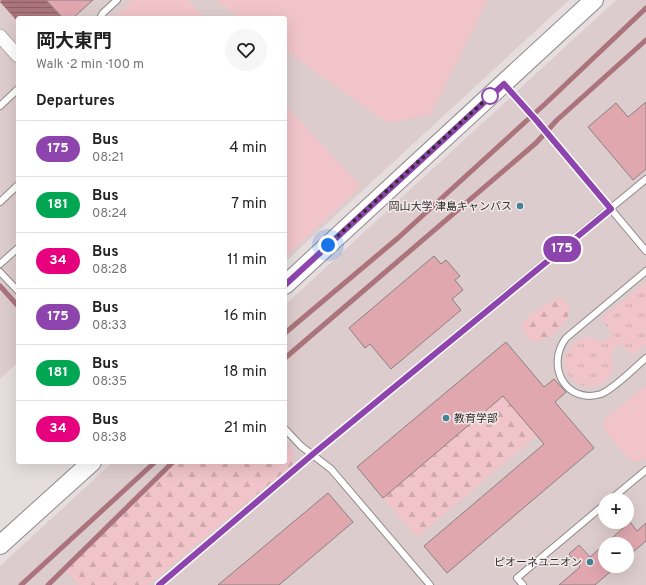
<!DOCTYPE html>
<meta charset="utf-8">
<style>
body{margin:0;font-family:Overpass,"Noto Sans JP",sans-serif;background:#f6f6f6;color:#222;height:100vh;display:flex;flex-direction:column;font-size:15px;white-space:nowrap}
*{box-sizing:border-box;margin:0}
p{font-size:13px;color:#767676}
.icon{flex:none;width:22px;height:22px;fill:none;stroke:currentColor;stroke-width:2;stroke-linecap:round;stroke-linejoin:round}
.map{position:relative;flex:1;overflow:hidden}
.panel{position:absolute;left:16px;top:16px;width:271px;height:448px;display:flex;flex-direction:column;background:#fff;border-radius:4px;box-shadow:0 4px 16px #0002}
.panel>*{flex:none}
.badge{padding:0 8px;border-radius:13px;font-size:14px;line-height:26px}
.controls{position:absolute;left:598px;top:493px;display:grid;gap:8px}
.controls a{display:grid;place-items:center;width:36px;height:36px;border-radius:50%;background:#fff;box-shadow:0 4px 16px #0002;font-size:20px}
.you{position:absolute;width:20px;height:20px;margin:-10px;border:3px solid #fff;border-radius:50%;background:#1a73e8;box-shadow:0 0 0 6px #1a73e833}
.map>.badge{position:absolute;translate:-50% -50%;box-shadow:0 0 0 2px #fff}
h2{padding:0 20px;font-size:15px;line-height:36px}
.round{display:grid;place-items:center;flex:none;width:42px;height:42px;border-radius:21px;background:#f6f6f6}
.head{display:flex;align-items:center;justify-content:space-between;height:68px;padding:0 20px}
h1{font-size:19px;font-weight:700;line-height:30px}
ul{padding:0;list-style:none}
li{display:flex;align-items:center;gap:12px;height:56px;padding:0 20px;border-top:1px solid #e0e0e0}
li div{flex:1}
li b{display:block;font-size:15px}
li em{font-style:normal}
li .badge{min-width:44px;font-weight:700;text-align:center}
.map>svg:first-child{display:block}
</style>
<div class="map">
<svg width="646" height="585" viewBox="0 0 646 585">
<defs>
<pattern id="grass-tufts" width="24" height="20" patternUnits="userSpaceOnUse"><rect width="24" height="20" fill="#f0c4c9"/><path d="M3 7l-1-3M5 7V3M7 7l1-3M15 17l-1-3M17 17v-4M19 17l1-3" fill="none" stroke="#cea9ad"/></pattern>
<pattern id="forest-firs" width="22" height="20" patternUnits="userSpaceOnUse"><rect width="22" height="20" fill="#f0c4c9"/><path d="M5 1l3.5 6h-7zM16 11l3.5 6h-7z" fill="#cea9ad"/></pattern>
<pattern id="water-rules" width="6" height="5" patternUnits="userSpaceOnUse"><rect width="6" height="5" fill="#ab747c"/><path d="M0 2.5h6" fill="none" stroke="#8c6066"/></pattern>
</defs>
<rect width="100%" height="100%" fill="#e5ddde"/>
<!-- built -->
<path fill="#ddccce" fill-rule="evenodd" d="M 0,0 L 569,0 L 285,262 L 285,18 L 18,18 L 18,304 L 0,284 Z
M 616,0 L 646,0 L 646,585 L 0,585 L 0,566 L 113,462 L 285,462 L 285,305 ZM 605,500 L 627,500 L 627,522 L 605,522 ZM 605,544 L 627,544 L 627,566 L 605,566 Z
M 0,290 L 18,309 L 18,362 L 0,379 Z"/>
<!-- grass -->
<path fill="url(#grass-tufts)" d="M 646,282 L 646,344 L 632,356 L 621,343 L 610,352 C 624,378 589,399 571,378 C 556,361 572,334 593,338 C 596,339 599,341 601,343 L 613,334 L 601,319 Z"/>
<!-- forest -->
<path fill="url(#forest-firs)" d="M 560,298 L 568,303 C 569,307 570,312 569,315 C 564,329 546,341 532,342 C 526,337 523,332 521,325 C 532,313 544,304 560,298 Z
M 503,396 L 537,435 L 417,537 L 383,498 Z
M 285,442 L 294,451 L 293,464 L 148,585 L 79,585 L 62,567 L 177,462 L 285,462 Z"/>
<!-- green -->
<path fill="#f0c4c9" d="M 133,0 L 188,0 L 204,18 L 114,18 Z
M 218,0 L 488,0 L 431,114 L 388,123 L 285,50 L 285,18 L 241,18 L 218,2 Z
M 285,105 L 361,186 L 285,257 Z
M 646,385 L 646,459 L 638,462 L 631,461 L 605,432 L 603,425 L 606,418 Z"/>
<!-- water -->
<path fill="url(#water-rules)" d="M 1,0 L 46,0 L 63,18 L 18,18 L 18,22 L 0,2 Z"/>
<g fill="none" stroke-linecap="round" stroke-linejoin="round">
<!-- stream -->
<path stroke="#ab747c" stroke-width="5" d="M 0,286 L 18,306
M 285,333 L 398,238 L 545,104 L 646,8
M 285,358 L 536,143 L 557,120 L 646,40
M 21,585 L 155,462
M 48,585 L 173,462"/>
</g>
<!-- building -->
<path fill="#e1a7af" stroke="#888181" d="M 46,0 L 93,0 L 73,18 L 63,18 Z
M 646,102 L 646,169 L 633,180 L 588,127 L 616,103 L 628,117 Z
M 434,256 L 441,264 L 446,260 L 460,276 L 455,280 L 463,290 L 452,299 L 461,310 L 391,369 L 370,344 L 365,348 L 349,328 Z
M 506,342 L 544,387 L 554,379 L 566,392 L 555,402 L 594,448 L 447,573 L 424,546 L 544,444 L 503,396 L 383,498 L 357,467 Z
M 328,493 L 353,522 L 279,585 L 218,585 Z
M 630,522 L 637,531 L 646,523 L 646,541 L 627,557 L 627,544 L 605,544 Z
M 605,544 L 605,566 L 617,566 L 595,585 L 559,585 L 580,567 L 569,554 L 579,545 L 590,557 Z"/>
<g fill="none" stroke-linecap="round" stroke-linejoin="round">
<defs>
<path id="lane" d="M 100,18 L 103,13 L 117,0
M 505,85 L 537,121 L 646,251
M 0,106 L 18,89
M 0,202 L 18,185
M 0,264 L 18,248
M 646,271 L 566,338 C 545,366 566,405 601,394 C 614,389 634,368 646,358
M 0,272 L 18,291
M 285,429 L 301,446 L 331,469 L 430,585
M 610,500 L 646,470
M 159,585 L 313,454 L 646,179
M 523,585 L 517,578 L 605,504"/>
<path id="street" d="M 0,36 L 18,56"/>
<path id="secondary" d="M 285,285 L 594,0
M 0,545 L 92,462"/>
</defs>
<!-- lane casing -->
<use href="#lane" stroke="#908889" stroke-width="8"/>
<!-- street casing -->
<use href="#street" stroke="#908889" stroke-width="14"/>
<!-- secondary casing -->
<use href="#secondary" stroke="#908889" stroke-width="20"/>
<!-- lane -->
<use href="#lane" stroke="#fff" stroke-width="6"/>
<!-- street -->
<use href="#street" stroke="#fff" stroke-width="13"/>
<!-- secondary -->
<use href="#secondary" stroke="#fff" stroke-width="18"/>
</g>
<g fill="none" stroke-linecap="round" stroke-linejoin="round">
<defs>
<path id="line" d="M 159,585 L 313,454 L 611,209 L 537,121 L 504,84 L 285,285"/>
</defs>
<!-- line casing -->
<use href="#line" stroke="#fff" stroke-width="9"/>
<!-- line -->
<use href="#line" stroke="#8e44ad" stroke-width="6"/>
<!-- walk -->
<path stroke="#302d2d" stroke-width="4" stroke-dasharray="0 7.2" d="M 328,245 L 492,94 L 490,96"/>
</g>
<!-- markers -->
<circle fill="#fff" stroke="#8e44ad" stroke-width="2" cx="490" cy="96" r="8"/>
<g fill="#438397" stroke="#f3eaeb" stroke-width="1.5">
<circle cx="520" cy="206" r="4"/>
<circle cx="446" cy="418" r="4"/>
<circle cx="590" cy="562" r="4"/>
</g>
<g text-anchor="middle" stroke-width="3" stroke-linejoin="round" paint-order="stroke">
<!-- poi labels -->
<g font-size="11" fill="#302d2d" stroke="#f3eaeb" text-anchor="end">
<text x="512" y="210">岡山大学 津島キャンパス</text>
<text x="454" y="422" text-anchor="start">教育学部</text>
<text x="582" y="566">ピオーネユニオン</text>
</g>
</g>
</svg>
<div class="controls">
<a>+</a>
<a>−</a>
</div>
<div class="you" style="left:328px;top:245px"></div>
<b class="badge" style="left:562px;top:249px;background:#8e44ad;color:#fff">175</b>
<section class="panel">
<div class="head"><div><h1>岡大東門</h1><p>Walk · 2 min · 100 m</p></div><a class="round"><svg class="icon" aria-label="heart" viewBox="0 0 24 24"><path d="M12 20l-8-8c-3-5 5-10 8-4 3-6 11-1 8 4z"/></svg></a></div>
<h2>Departures</h2>
<ul>
<li><span class="badge" style="background:#8e44ad;color:#fff">175</span><div><b>Bus</b><p>08:21</p></div><em>4 min</em></li>
<li><span class="badge" style="background:#00a651;color:#fff">181</span><div><b>Bus</b><p>08:24</p></div><em>7 min</em></li>
<li><span class="badge" style="background:#e6007e;color:#fff">34</span><div><b>Bus</b><p>08:28</p></div><em>11 min</em></li>
<li><span class="badge" style="background:#8e44ad;color:#fff">175</span><div><b>Bus</b><p>08:33</p></div><em>16 min</em></li>
<li><span class="badge" style="background:#00a651;color:#fff">181</span><div><b>Bus</b><p>08:35</p></div><em>18 min</em></li>
<li><span class="badge" style="background:#e6007e;color:#fff">34</span><div><b>Bus</b><p>08:38</p></div><em>21 min</em></li>
</ul>
</section>
</div>
